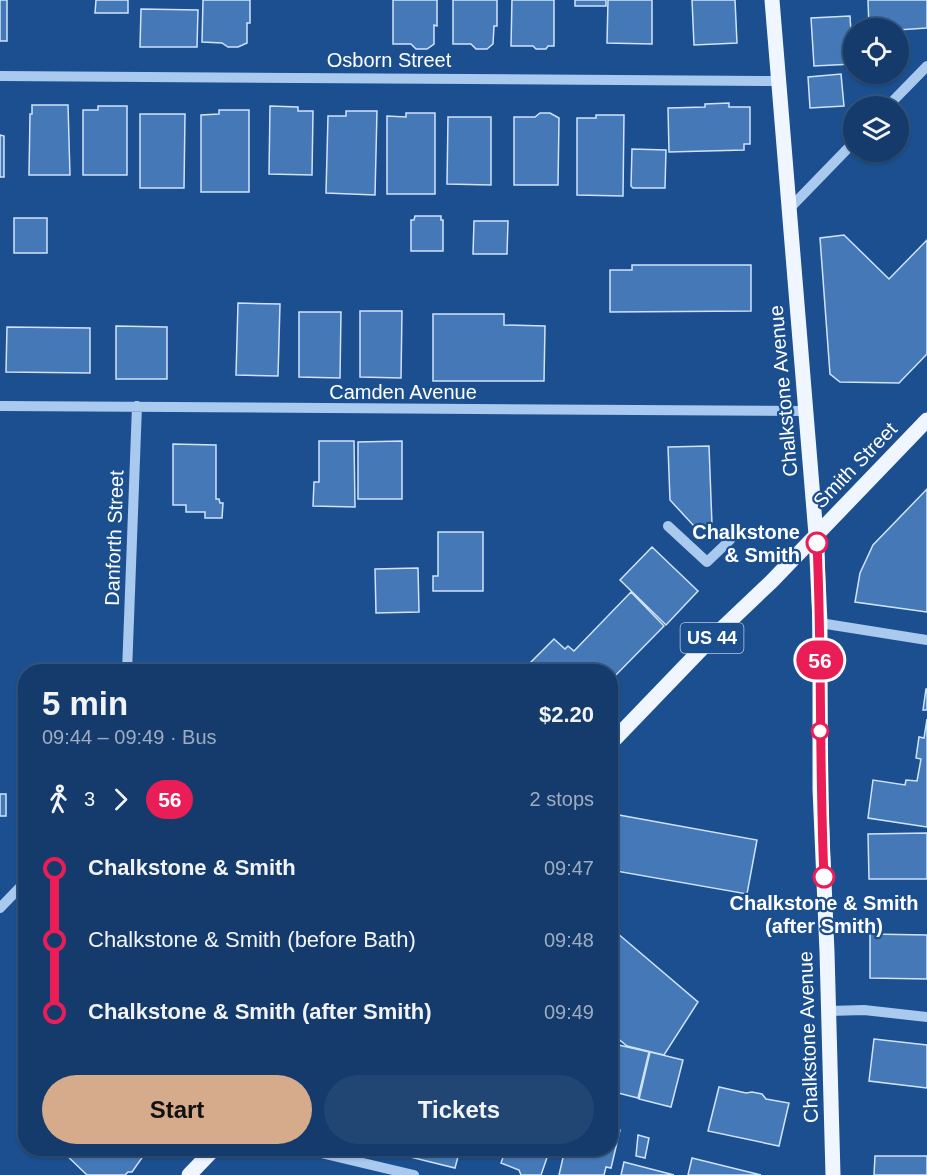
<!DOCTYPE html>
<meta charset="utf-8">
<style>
body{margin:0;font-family:Arial,sans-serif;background:#214673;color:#f1f3f6;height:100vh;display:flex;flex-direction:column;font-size:22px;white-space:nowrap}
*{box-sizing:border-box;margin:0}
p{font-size:20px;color:#9dadc1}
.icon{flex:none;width:33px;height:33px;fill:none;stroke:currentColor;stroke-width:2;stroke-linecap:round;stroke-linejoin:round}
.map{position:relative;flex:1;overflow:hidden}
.details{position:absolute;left:18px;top:664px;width:600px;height:492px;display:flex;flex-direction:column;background:#143b6b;border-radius:24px;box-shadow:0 2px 4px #0004,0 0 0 2px #33557e}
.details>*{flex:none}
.badge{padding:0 12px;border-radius:20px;font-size:21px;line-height:39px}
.tools{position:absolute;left:843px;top:18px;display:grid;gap:12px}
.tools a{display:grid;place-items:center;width:66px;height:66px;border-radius:50%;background:#143b6b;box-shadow:0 2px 4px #0004,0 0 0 2px #33557e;font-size:30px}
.map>.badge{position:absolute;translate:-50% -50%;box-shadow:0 0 0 3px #fff}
.legs{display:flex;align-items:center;gap:9px;height:66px;padding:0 24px;font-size:20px}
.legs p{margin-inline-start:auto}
.overview{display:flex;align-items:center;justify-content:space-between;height:102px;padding:0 24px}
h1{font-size:33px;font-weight:700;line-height:45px}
.cta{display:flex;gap:12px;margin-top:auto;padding:12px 24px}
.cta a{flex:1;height:69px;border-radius:36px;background:#d6ab8b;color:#111;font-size:24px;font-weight:700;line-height:69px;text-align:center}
.cta a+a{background:#214673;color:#f1f3f6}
ul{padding:0 24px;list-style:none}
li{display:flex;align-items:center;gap:21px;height:72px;font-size:22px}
li i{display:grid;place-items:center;width:9px;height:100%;margin:0 8px;background:currentColor}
li i::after{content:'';width:15px;height:15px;margin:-8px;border:4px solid;border-radius:50%;background:#143b6b}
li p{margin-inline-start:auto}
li:first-child i{background:linear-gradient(#0000 50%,currentColor 0)}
li:last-child i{background:linear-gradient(currentColor 50%,#0000 0)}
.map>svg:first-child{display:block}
</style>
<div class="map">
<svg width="927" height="1175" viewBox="0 0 927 1175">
<rect width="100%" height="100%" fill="#1b4f8f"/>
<!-- building -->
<path fill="#4478b7" stroke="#cfe3fa" stroke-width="1.5" d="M 0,0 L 7,0 L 7,41 L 0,41 Z
M 96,0 L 128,0 L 128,13 L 95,13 Z
M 203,0 L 250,0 L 250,23 L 247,23 L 247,43 L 238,47 L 228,47 L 222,43 L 202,42 Z
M 393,0 L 437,0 L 437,26 L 434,25 L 434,44 L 427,49 L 416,49 L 411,44 L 393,44 Z
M 453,0 L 497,0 L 497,26 L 494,26 L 493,44 L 487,49 L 476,49 L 471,44 L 453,44 Z
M 512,0 L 554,0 L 554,46 L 548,46 L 546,49 L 536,49 L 533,46 L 511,46 Z
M 575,0 L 606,0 L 606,6 L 575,6 Z
M 608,0 L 652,0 L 652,44 L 607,43 Z
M 692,0 L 735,0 L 737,43 L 694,45 Z
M 868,0 L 927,0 L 927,28 L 898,30 L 898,28 L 869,28 Z
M 141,9 L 198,10 L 197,47 L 140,47 Z
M 850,16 L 853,64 L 814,66 L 811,18 Z
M 841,74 L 844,106 L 810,108 L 808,77 Z
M 729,103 L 729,107 L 750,107 L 750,144 L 744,144 L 744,150 L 669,152 L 668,108 L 705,107 L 705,104 Z
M 32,105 L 68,105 L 70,175 L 29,175 L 30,114 L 32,114 Z
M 98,106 L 127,106 L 127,175 L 83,175 L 83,110 L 98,110 Z
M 270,106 L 298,107 L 298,111 L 313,111 L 312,175 L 269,174 Z
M 219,110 L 249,110 L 249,192 L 201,192 L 201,115 L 219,114 Z
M 346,111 L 377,111 L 375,195 L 326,193 L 328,116 L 346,116 Z
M 406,113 L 435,113 L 435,194 L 387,194 L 387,116 L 406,117 Z
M 540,113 L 550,113 L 559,118 L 558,185 L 514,185 L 514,117 L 535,117 Z
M 140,114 L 185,114 L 184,188 L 140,188 Z
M 596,115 L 624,115 L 623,196 L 577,195 L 577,118 L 596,118 Z
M 448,117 L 491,117 L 491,185 L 447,184 Z
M 0,135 L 4,136 L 4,177 L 0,177 Z
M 632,149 L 666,150 L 665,188 L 633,188 L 631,186 Z
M 415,216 L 441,216 L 441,220 L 443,220 L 443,251 L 411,251 L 411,220 L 414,220 Z
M 14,218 L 47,218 L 47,253 L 14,253 Z
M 474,221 L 508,221 L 507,254 L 473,254 Z
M 844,235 L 889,279 L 927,240 L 927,354 L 899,383 L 840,382 L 830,374 L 820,238 Z
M 632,265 L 751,265 L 751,311 L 610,312 L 610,270 L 632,270 Z
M 238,303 L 280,304 L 278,376 L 236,375 Z
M 360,311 L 402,311 L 401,378 L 360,377 Z
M 299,312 L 341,312 L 340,378 L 299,377 Z
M 433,314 L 504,314 L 504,325 L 545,326 L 544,381 L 433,381 Z
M 116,326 L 167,327 L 167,379 L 116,379 Z
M 7,327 L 90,328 L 90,373 L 6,372 Z
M 319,441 L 354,441 L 355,507 L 313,506 L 314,482 L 319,482 Z
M 402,441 L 402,499 L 358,499 L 358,442 Z
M 173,444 L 216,445 L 216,499 L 219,499 L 220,503 L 223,503 L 222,518 L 205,518 L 205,512 L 186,512 L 186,505 L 173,505 Z
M 709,446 L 712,525 L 694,526 L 670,500 L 668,447 Z
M 927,489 L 927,612 L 855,602 L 860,573 L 873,545 Z
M 438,532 L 483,532 L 483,591 L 433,591 L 433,576 L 438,576 Z
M 652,547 L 698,591 L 666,625 L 620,580 Z
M 418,568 L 419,612 L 376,613 L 375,569 Z
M 631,592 L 664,626 L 610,681 L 610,672 L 527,672 L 524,669 L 554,639 L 565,649 L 568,646 L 574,651 Z
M 926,689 L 927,689 L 927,710 L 923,710 Z
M 927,719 L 927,827 L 868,818 L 873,780 L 905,785 L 906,780 L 917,781 L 921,759 L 916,758 L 919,737 L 924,738 Z
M 0,794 L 6,794 L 6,816 L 0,816 Z
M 619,815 L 757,840 L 747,894 L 610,870 Z
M 927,833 L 927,879 L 869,879 L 868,834 Z
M 610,927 L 698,1002 L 664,1055 L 627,1046 L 610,1032 Z
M 870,934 L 927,935 L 927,979 L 870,978 Z
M 874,1039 L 927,1045 L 927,1088 L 869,1081 Z
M 610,1043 L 649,1052 L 638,1098 L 610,1091 Z
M 650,1052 L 683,1060 L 671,1107 L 639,1099 Z
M 719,1087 L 746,1093 L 752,1092 L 762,1094 L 766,1099 L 789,1103 L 779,1146 L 708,1131 Z
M 610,1128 L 620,1130 L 611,1168 L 606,1167 L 604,1175 L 559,1175 L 565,1149 L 610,1149 Z
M 638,1135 L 649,1138 L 645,1158 L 636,1156 Z
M 60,1149 L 137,1149 L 144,1155 L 132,1172 L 128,1172 L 125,1175 L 87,1175 Z
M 403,1149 L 460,1149 L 455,1168 L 402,1155 Z
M 502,1149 L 550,1149 L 541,1175 L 521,1175 L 519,1170 L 501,1163 L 505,1152 Z
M 875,1156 L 927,1156 L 927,1175 L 874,1175 Z
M 692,1158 L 761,1175 L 688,1175 Z
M 624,1162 L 674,1175 L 621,1175 Z"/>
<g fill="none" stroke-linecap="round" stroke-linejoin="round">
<!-- minor -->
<path stroke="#a9c9ee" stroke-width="10" d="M 0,76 L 778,81
M 888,106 L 927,66
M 789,209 L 854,142
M 0,406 L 806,411
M 668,526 L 707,562 L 730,540
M 820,623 L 927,640
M 127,672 L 137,406
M 0,908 L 26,881
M 829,1011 L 864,1010 L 927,1017
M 304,1149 L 414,1175"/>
<!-- major -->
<path stroke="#f0f6ff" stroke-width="15" d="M 772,0 L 816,535 L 820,623 L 820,789 L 827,952 L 833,1175
M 610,744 L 713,637 L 772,581 L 927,420
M 189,1175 L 214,1149"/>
</g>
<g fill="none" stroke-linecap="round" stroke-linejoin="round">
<defs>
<path id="line-1" d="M 817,543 C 822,654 819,766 824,877"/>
</defs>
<!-- line-1 casing -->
<use href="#line-1" stroke="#fff" stroke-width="14"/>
<!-- line-1 -->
<use href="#line-1" stroke="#ea1d57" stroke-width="9"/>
</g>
<!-- markers -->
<g fill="#fff" stroke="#ea1d57" stroke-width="3">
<circle cx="817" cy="543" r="10"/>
<circle cx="820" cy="731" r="8"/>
<circle cx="824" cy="877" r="10"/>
</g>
<g text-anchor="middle" stroke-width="4.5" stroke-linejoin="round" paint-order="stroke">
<!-- shield labels -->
<rect fill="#1b4f8f" stroke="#bbcadd" stroke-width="1.5" x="680.5" y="623" width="63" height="30" rx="4.5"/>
<g font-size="18" font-weight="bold" fill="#fff">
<text x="712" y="644">US 44</text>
</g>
<!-- street labels -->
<g font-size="20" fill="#fff" stroke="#1b4f8f">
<text x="389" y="67">Osborn Street</text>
<text transform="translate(783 391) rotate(-95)" y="7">Chalkstone Avenue</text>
<text x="403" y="399">Camden Avenue</text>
<text transform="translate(855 465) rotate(-46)" y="7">Smith Street</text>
<text transform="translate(114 538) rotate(-88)" y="7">Danforth Street</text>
<text transform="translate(808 1037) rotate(-92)" y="7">Chalkstone Avenue</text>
</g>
<!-- stop labels -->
<g font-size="20" font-weight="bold" fill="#fff" stroke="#1b4f8f" text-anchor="end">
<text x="800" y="539">Chalkstone<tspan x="800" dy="23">&amp; Smith</tspan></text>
<text x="824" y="910" text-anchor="middle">Chalkstone &amp; Smith<tspan x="824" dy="23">(after Smith)</tspan></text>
</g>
</g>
</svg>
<div class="tools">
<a><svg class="icon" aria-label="locate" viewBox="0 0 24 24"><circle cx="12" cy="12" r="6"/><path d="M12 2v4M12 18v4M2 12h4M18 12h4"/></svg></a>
<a><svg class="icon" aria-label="layers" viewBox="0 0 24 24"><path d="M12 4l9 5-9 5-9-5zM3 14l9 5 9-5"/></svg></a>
</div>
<b class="badge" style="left:820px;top:660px;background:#ea1d57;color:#fff">56</b>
<section class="details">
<div class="overview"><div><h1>5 min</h1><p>09:44 – 09:49 · Bus</p></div><b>$2.20</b></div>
<div class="legs"><svg class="icon" aria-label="walk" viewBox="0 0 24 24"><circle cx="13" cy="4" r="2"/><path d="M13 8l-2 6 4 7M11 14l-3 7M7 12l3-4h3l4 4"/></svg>3<svg class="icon" aria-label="forward" viewBox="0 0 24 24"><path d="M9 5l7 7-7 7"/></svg><b class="badge" style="background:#ea1d57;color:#fff">56</b><p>2 stops</p></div>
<ul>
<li><i style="color:#ea1d57"></i><b>Chalkstone &amp; Smith</b><p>09:47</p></li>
<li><i style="color:#ea1d57"></i><span>Chalkstone &amp; Smith (before Bath)</span><p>09:48</p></li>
<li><i style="color:#ea1d57"></i><b>Chalkstone &amp; Smith (after Smith)</b><p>09:49</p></li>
</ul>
<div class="cta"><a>Start</a><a>Tickets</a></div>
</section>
</div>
